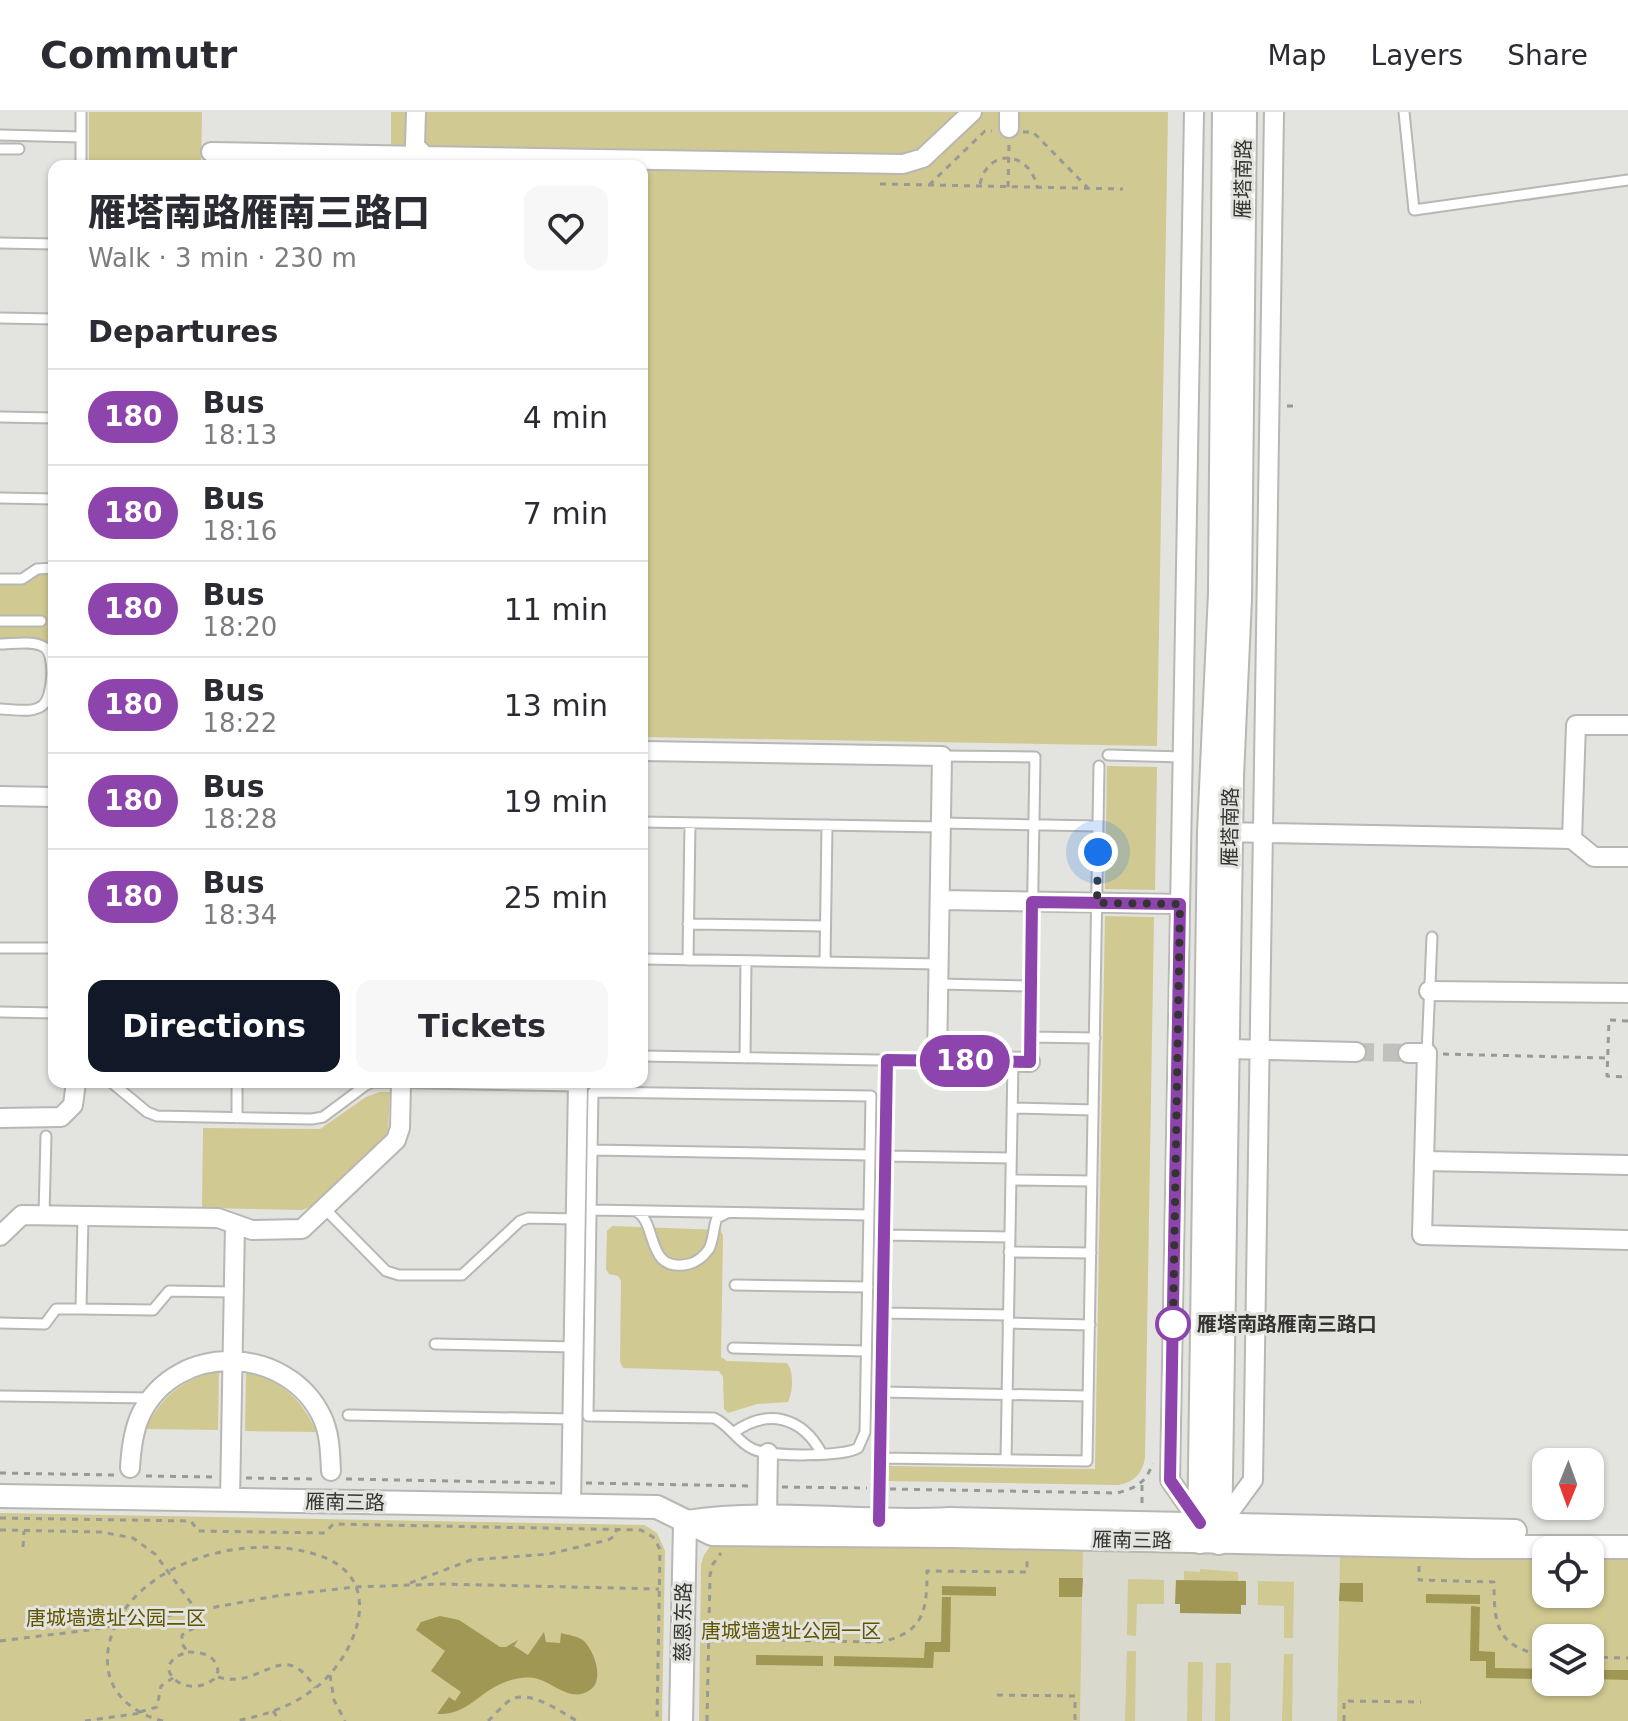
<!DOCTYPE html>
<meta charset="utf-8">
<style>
body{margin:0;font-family:"DejaVu Sans","Noto Sans SC",sans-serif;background:#f7f7f7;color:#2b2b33;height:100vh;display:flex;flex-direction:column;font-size:30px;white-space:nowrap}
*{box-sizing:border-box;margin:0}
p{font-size:26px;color:#7c7c81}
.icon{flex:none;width:44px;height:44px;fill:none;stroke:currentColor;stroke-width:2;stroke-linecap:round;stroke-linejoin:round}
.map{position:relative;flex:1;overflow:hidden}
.side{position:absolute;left:48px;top:48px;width:600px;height:928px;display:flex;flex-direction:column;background:#fff;border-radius:16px;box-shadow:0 2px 6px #0004}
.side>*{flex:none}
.badge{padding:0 16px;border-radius:26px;font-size:28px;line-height:52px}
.needle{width:52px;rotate:181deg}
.buttons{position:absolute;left:1532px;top:1336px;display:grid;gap:16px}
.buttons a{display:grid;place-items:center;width:72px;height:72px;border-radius:16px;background:#fff;box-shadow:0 2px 6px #0004;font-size:40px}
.you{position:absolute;width:40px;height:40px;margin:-20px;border:6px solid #fff;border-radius:50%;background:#1a73e8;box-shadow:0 0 0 12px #1a73e833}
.map>.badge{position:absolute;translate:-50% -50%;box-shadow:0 0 0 4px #fff}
h2{padding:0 40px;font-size:30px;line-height:72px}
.round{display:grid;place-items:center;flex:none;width:84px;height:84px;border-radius:16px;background:#f7f7f7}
.headline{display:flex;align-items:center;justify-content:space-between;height:136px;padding:0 40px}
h1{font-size:38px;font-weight:800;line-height:60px}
.action{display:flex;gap:16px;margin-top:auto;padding:16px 40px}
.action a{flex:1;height:92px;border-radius:16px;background:#111827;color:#fff;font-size:32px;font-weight:800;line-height:92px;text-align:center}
.action a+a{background:#f7f7f7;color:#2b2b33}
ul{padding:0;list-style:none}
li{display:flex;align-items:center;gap:24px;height:96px;padding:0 40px;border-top:2px solid #e1e1e2}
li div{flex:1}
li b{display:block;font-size:30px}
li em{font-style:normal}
li .badge{min-width:88px;font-weight:700;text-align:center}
header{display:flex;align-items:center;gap:48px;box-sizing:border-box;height:112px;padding:0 40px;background:#fff;border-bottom:2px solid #e1e1e2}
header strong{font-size:38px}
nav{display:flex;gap:44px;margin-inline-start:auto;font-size:28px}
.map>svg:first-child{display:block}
</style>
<header>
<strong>Commutr</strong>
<nav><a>Map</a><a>Layers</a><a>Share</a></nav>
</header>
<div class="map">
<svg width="1628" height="1609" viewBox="0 0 1628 1609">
<rect width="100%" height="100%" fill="#e3e3df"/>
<!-- built -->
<path fill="#dad9cd" d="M 1083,1436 L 1340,1441 L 1337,1609 L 1080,1609 Z"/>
<!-- green -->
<path fill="#d0c991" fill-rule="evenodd" d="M 89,0 L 202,0 L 201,54 L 89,54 Z
M 391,0 L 1168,0 L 1157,634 L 642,625 L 642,54 L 391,54 Z
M 41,461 L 54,461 L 54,537 C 42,522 18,526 0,526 L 0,472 L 26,472 Z
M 1107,654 L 1157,655 L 1155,778 L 1105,777 Z
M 1105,804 L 1154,805 L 1145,1345 C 1143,1360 1135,1370 1119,1373 L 888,1369 L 889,1354 L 1095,1357 Z
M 380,980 L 390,980 L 388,1021 L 313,1094 L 302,1098 L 202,1096 L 203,1016 L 320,1017 L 366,985 Z
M 612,1114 L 720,1118 L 723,1123 L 721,1245 L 727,1249 L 787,1251 C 794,1259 793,1281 788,1290 L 757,1292 L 728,1301 L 724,1297 L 723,1265 L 719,1259 L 623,1256 L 620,1250 L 621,1169 L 618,1164 L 609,1162 L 606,1157 L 607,1119 Z
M 219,1258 L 218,1318 L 145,1317 C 164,1282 181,1269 219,1258 Z
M 246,1259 C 284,1271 299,1284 317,1320 L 245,1319 Z
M 0,1401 L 644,1413 L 657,1421 L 665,1439 L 662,1609 L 0,1609 Z
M 711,1433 L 1083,1436 L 1080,1609 L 699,1609 L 701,1452 L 704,1443 Z
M 1340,1441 L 1546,1446 L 1546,1482 L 1590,1482 L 1590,1447 L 1628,1448 L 1628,1609 L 1337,1609 ZM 1546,1526 L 1590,1526 L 1590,1570 L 1546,1570 Z
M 1200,1457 L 1238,1460 L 1238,1469 L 1184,1468 L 1184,1459 L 1200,1460 Z
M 1128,1467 L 1164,1468 L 1164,1492 L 1137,1492 L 1136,1524 L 1127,1523 Z
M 1258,1469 L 1294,1470 L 1293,1526 L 1284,1526 L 1284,1494 L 1258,1493 Z
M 1127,1539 L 1136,1539 L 1135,1609 L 1125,1609 Z
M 1284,1542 L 1293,1542 L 1292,1609 L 1282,1609 Z
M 1188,1550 L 1203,1550 L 1202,1609 L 1187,1609 Z
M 1216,1551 L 1231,1551 L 1230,1609 L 1215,1609 Z"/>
<!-- water -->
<path fill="#a09755" d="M 1059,1466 L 1083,1466 L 1082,1485 L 1059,1485 Z
M 1176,1468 L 1246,1469 L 1246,1493 L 1241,1493 L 1241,1502 L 1180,1501 L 1180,1492 L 1175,1492 Z
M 1340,1471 L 1363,1471 L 1363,1490 L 1339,1489 Z
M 942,1474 L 996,1475 L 996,1484 L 942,1483 Z
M 1426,1482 L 1480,1483 L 1480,1492 L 1426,1491 Z
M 942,1485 L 951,1485 L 950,1540 L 934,1540 L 933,1556 L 834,1554 L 834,1544 L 924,1546 L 925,1530 L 941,1530 Z
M 1471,1494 L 1480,1495 L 1479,1539 L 1495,1540 L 1495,1556 L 1546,1557 L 1546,1567 L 1486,1566 L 1486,1549 L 1470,1549 Z
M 440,1504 L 459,1508 L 500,1535 L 506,1535 L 518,1528 L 514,1534 L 528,1543 L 544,1520 L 546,1530 L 560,1531 L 561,1521 C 568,1523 578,1524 584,1529 C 594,1539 605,1568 590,1578 C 571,1591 555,1572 538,1567 C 528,1564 518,1566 508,1569 C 481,1577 468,1604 437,1602 L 449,1585 L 455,1589 L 461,1580 L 431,1559 L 445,1539 L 416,1518 L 421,1510 Z
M 756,1543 L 823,1544 L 823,1554 L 756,1553 Z
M 1590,1558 L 1628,1558 L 1628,1568 L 1590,1567 Z"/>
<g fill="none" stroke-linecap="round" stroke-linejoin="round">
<!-- minor-tunnel -->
<path stroke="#c0c0bd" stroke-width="18" stroke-dasharray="18 9" stroke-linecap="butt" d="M 1356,940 L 1408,941"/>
<defs>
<path id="service" d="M 1404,0 L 1414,98 L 1628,68
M 0,23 L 81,25
M 0,37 L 19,37
M 81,54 L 81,0
M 0,131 L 54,132
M 0,206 L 54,207
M 0,305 L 54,306
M 0,386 L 54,387
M 0,467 L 22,467 L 37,457 L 54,456
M 0,509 L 41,509
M 0,532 C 12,532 33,528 44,535 C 56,542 53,585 43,593 C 33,602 13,597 0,597
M 1108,643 L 1183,645
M 942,644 L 1035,645 L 1030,950
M 642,710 L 941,715
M 941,711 L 1098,714
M 688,812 L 825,814
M 0,836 L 54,836
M 642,847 L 939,852
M 688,848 L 690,711
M 825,850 L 827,713
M 938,872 L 1031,874
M 0,900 L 54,901
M 1030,925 L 1095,926
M 1427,941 L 1432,825
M 642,944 L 937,949
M 745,946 L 746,849
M 111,970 L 147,1000 L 157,1004 L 312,1007 L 323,1005 L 366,973 L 373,970 L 578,974
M 1012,996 L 1093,998
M 237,1006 L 237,970
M 592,1038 L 870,1043 L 865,1320 L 858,1336 C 843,1345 770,1345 753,1337 C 737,1330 730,1313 714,1306 L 588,1304 Z
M 592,1038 L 593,980 L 871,984 L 870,1043
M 885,1044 L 1011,1046
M 1011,1068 L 1092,1069
M 325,1097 L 386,1159 L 399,1163 L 462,1163 L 520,1109 L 528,1106 L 576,1107
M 591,1098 L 869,1103
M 637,1100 C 658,1111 645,1162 689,1152 C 697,1150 704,1144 709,1137 C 714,1127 713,1116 717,1106 L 727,1101
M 44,1103 L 46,1024
M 83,1104 L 81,1197 L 153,1198 L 169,1179 L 234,1180
M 884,1123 L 1010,1125
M 1009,1140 L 1091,1141
M 735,1173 L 868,1175
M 882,1201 L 1008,1203
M 0,1211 L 45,1212 L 56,1197 L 81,1197
M 1008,1211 L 1090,1213
M 435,1232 L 574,1235
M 733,1236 L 866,1239
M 881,1280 L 1088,1284
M 0,1284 L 151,1286
M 348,1303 L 572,1307
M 733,1321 C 767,1296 802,1304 822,1342
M 880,1346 L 1087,1349 L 1099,654
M 1006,1348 L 1013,950
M 879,1409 L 887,948"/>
<path id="minor" d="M 416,0 L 415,34 L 425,44 L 903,52 L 923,46 L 972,0
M 1194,0 L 1170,1368 L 1200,1411
M 1009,16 L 1009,0
M 211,40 L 425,44
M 642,639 L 942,644 L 937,949 L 1030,950
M 0,684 L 54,685
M 1220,720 L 1572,727 L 1594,745 L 1628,745
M 1572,727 L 1576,613 L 1628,613
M 940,788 L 1180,792
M 1429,879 L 1628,881
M 1227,937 L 1356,940
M 1408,941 L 1427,941 L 1422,1123 L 1628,1128
M 0,1006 L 61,1005 L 73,993 L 76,970
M 1424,1049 L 1628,1053
M 0,1124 L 22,1103 L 218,1106 L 252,1118 L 302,1117 L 396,1028 L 400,1016 L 401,970
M 130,1356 C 131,1337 133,1319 141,1302 C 177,1229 288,1233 322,1305 C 330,1322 330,1340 331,1359
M 230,1388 L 235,1112
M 571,1394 L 578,970
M 767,1406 L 768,1341
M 1220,1413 L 1253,1368 L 1274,0"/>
<path id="tertiary" d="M 0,1384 L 657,1395 L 712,1422 L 953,1424 L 1472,1435 L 1628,1435
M 687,1410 C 773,1397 862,1412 949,1407 L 1515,1419
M 681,1609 L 685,1411"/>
<path id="secondary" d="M 1200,1429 L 1210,720 L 1221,481 L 1225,0
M 1219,1430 L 1231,664 L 1239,486 L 1244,0"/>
</defs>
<!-- service casing -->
<use href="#service" stroke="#b8b7b3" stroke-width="13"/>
<!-- minor casing -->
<use href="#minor" stroke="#b8b7b3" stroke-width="22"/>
<!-- tertiary casing -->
<use href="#tertiary" stroke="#b8b7b3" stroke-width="26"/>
<!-- secondary casing -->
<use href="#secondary" stroke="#b8b7b3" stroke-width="28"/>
<!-- path -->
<path stroke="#999996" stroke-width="3" stroke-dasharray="6 6" stroke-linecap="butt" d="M 1023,20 L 1033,20 L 1088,76
M 880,72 L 1123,77
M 980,72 C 988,35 1030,39 1037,75
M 929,73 L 985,19 L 992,19
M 1008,75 L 1009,32
M 1287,294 L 1297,294
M 1628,909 L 1609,908 L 1607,964 L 1628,965
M 1443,942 L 1607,946
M 0,1361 L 115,1363
M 146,1364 L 215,1365
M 246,1366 L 315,1367
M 346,1367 L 555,1371
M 586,1371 L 751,1374
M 782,1375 L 867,1376
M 890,1377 L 1117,1381 C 1134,1377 1148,1370 1152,1351
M 1142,1391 L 1142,1371
M 0,1406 L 191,1409 L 198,1419 L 325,1421 L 333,1412 L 641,1418 L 653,1425 L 660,1437 L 657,1609
M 0,1418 L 101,1420 L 133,1426 L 155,1442 L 200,1503 L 199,1513 L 182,1523 L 182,1532 L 188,1540
M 23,1435 L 24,1419
M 1419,1454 L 1419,1468 L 1494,1470 C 1494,1515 1497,1535 1546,1544
M 410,1471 L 471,1448 L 549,1442 L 608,1428 L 615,1424 L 617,1416
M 709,1527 L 880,1530 C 924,1521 927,1499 927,1459 L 1027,1460 L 1027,1445
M 0,1529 L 89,1518 L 276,1484 L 355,1475 L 441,1472 L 659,1477
M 188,1540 C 202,1540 216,1543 218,1559 L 214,1567 C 184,1590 145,1552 188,1540 Z
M 1590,1545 L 1628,1546
M 330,1563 L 334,1588 L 345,1609
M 218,1565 C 262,1579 283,1523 315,1576
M 997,1583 L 1075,1584 L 1075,1609
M 273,1599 L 280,1609
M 140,1600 L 157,1595 L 161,1574 L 173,1566
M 85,1609 L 141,1601
M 163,1609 C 143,1604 124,1593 114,1575 C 105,1558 106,1539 112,1522 C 139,1445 259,1417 328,1447 C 387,1474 352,1549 314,1577 C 291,1595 263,1604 235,1609
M 488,1609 C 496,1602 503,1592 512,1587 C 531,1578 561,1600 577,1609
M 707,1609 L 710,1463 L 713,1452 L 721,1441
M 1344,1609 L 1344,1589 L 1421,1590"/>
<!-- service -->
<use href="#service" stroke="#fff" stroke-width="9"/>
<!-- minor -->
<use href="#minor" stroke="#fff" stroke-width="18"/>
<!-- tertiary -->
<use href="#tertiary" stroke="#fff" stroke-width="22"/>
<!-- secondary -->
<use href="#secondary" stroke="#fff" stroke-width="24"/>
</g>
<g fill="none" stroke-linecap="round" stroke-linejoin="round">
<defs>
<path id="line" d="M 879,1409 L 887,948 L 1030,950 L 1032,790 L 1180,792 L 1170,1368 L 1200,1411"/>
</defs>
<!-- line casing -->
<use href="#line" stroke="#fff" stroke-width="18"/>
<!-- line -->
<use href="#line" stroke="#8e44ad" stroke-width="12"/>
<!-- walk -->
<path stroke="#353433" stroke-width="8" stroke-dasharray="0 14.4" d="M 1098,740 L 1097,791 L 1180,792 L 1173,1212"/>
</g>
<!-- markers -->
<circle fill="#fff" stroke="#8e44ad" stroke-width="4" cx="1173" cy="1212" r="16"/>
<g text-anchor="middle" stroke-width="6" stroke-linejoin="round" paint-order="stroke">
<!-- street labels -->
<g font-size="20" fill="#353433" stroke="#e3e3df">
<text transform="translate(1243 67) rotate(-89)" y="7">雁塔南路</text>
<text transform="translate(1230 715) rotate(-89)" y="7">雁塔南路</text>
<text transform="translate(345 1390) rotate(1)" y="7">雁南三路</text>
<text transform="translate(1132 1428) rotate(1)" y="7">雁南三路</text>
<text transform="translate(683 1510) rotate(-89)" y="7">慈恩东路</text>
</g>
<!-- stop labels -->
<g font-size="20" font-weight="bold" fill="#353433" stroke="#e3e3df" text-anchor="start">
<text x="1197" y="1219">雁塔南路雁南三路口</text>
</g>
<!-- park labels -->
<g font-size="20" fill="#615600" stroke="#e3e3df">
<text x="116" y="1513">唐城墙遗址公园二区</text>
<text x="791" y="1526">唐城墙遗址公园一区</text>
</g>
</g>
</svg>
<div class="buttons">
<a><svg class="needle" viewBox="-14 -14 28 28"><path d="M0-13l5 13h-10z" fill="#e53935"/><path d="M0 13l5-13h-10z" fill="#7c7c81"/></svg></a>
<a><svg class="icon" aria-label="locate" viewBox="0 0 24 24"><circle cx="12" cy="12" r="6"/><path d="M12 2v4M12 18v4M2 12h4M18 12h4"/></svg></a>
<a><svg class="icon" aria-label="layers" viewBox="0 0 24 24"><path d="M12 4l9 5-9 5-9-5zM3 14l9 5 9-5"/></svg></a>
</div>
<div class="you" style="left:1098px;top:740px"></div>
<b class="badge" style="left:965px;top:949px;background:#8e44ad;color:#fff">180</b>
<section class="side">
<div class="headline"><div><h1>雁塔南路雁南三路口</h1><p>Walk · 3 min · 230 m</p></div><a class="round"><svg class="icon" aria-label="heart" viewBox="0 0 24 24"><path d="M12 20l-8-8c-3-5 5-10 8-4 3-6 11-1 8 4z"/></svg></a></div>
<h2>Departures</h2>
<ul>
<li><span class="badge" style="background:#8e44ad;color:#fff">180</span><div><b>Bus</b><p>18:13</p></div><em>4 min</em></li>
<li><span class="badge" style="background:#8e44ad;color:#fff">180</span><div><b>Bus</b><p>18:16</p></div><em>7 min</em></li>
<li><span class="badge" style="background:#8e44ad;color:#fff">180</span><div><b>Bus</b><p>18:20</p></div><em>11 min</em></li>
<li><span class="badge" style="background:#8e44ad;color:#fff">180</span><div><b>Bus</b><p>18:22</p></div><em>13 min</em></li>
<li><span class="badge" style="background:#8e44ad;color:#fff">180</span><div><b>Bus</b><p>18:28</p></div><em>19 min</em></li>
<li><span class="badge" style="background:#8e44ad;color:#fff">180</span><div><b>Bus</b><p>18:34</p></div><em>25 min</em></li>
</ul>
<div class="action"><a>Directions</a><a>Tickets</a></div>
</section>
</div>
